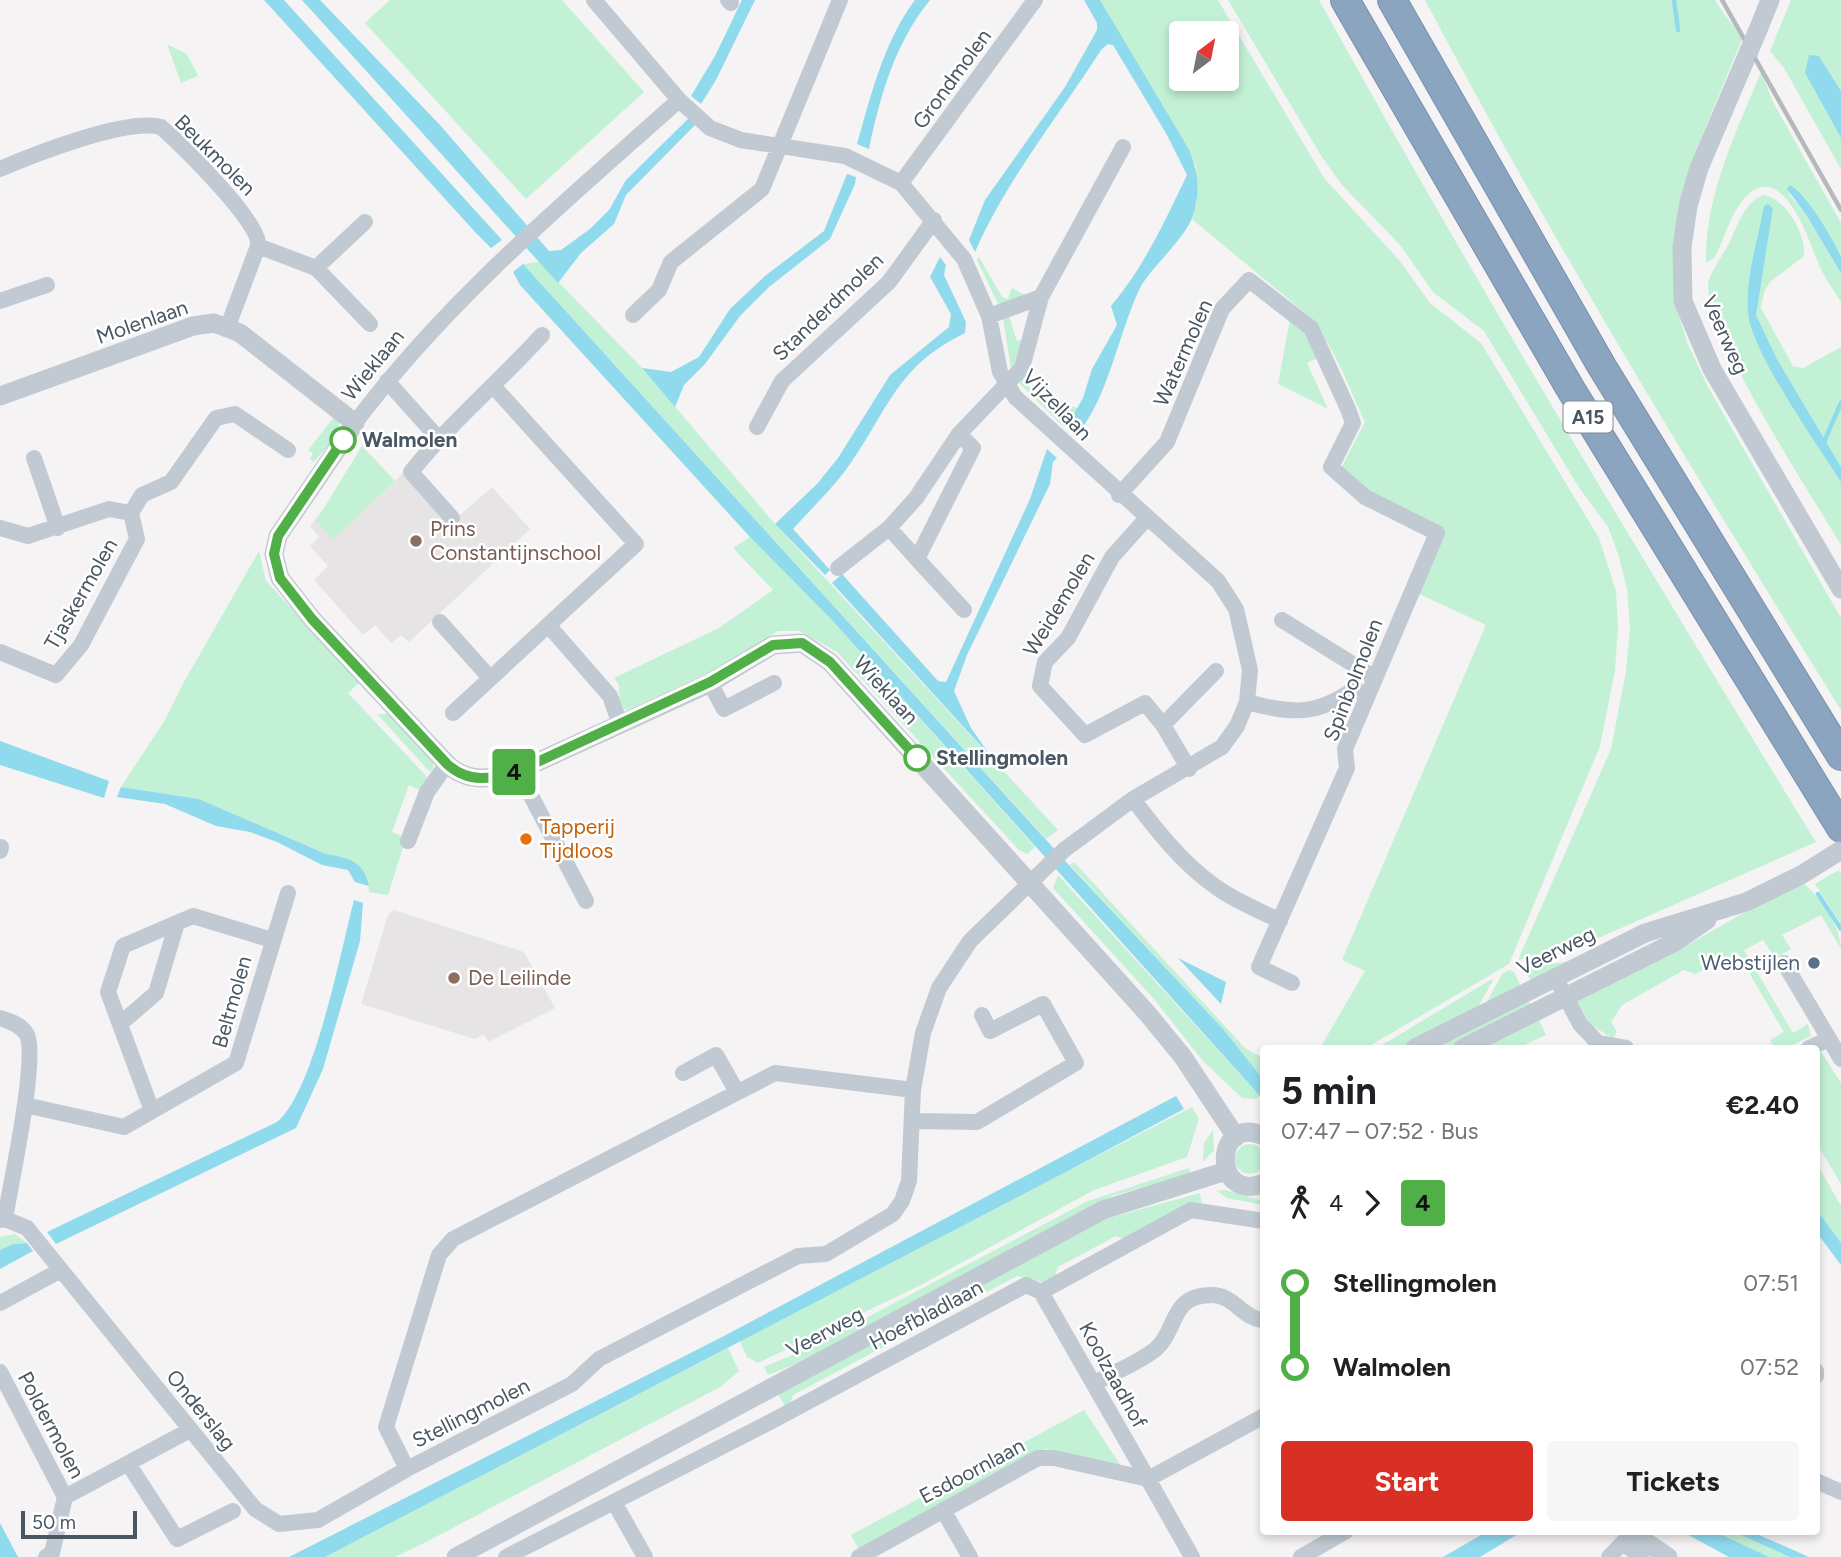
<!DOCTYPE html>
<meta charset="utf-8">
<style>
body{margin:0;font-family:Figtree,sans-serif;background:#f6f6f6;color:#202124;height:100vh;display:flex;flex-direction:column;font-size:26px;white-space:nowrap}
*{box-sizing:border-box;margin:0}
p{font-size:23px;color:#757577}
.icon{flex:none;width:38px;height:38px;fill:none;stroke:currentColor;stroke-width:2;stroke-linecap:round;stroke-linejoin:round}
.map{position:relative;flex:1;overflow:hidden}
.panel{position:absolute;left:1260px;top:1045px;width:560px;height:490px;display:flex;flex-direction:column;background:#fff;border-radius:7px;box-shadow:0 4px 10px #0003}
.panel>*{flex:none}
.badge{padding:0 14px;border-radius:5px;font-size:24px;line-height:46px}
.needle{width:46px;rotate:32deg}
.controls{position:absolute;left:1169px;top:21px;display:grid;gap:14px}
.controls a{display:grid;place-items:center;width:70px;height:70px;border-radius:7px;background:#fff;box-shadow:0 4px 10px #0003;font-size:35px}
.scale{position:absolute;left:21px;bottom:18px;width:116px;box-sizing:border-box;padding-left:7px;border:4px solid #4a5661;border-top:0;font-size:19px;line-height:24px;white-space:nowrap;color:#4a5661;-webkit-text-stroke:5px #fff;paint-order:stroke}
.map>.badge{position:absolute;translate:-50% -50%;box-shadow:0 0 0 4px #fff}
.legs{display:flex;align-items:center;gap:10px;height:77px;padding:0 21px;font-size:23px}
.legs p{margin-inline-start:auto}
.summary{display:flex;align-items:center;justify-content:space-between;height:119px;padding:0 21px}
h1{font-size:38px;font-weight:700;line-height:52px}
.button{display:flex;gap:14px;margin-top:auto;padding:14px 21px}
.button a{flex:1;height:80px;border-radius:7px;background:#d93025;color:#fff;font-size:28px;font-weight:700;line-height:80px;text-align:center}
.button a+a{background:#f6f6f6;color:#202124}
ul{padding:0 21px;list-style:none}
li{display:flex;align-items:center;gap:24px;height:84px;font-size:26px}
li i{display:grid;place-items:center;width:10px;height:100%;margin:0 9px;background:currentColor}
li i::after{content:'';width:18px;height:18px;margin:-9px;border:5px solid;border-radius:50%;background:#fff}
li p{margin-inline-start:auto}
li:first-child i{background:linear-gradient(#0000 50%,currentColor 0)}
li:last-child i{background:linear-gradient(currentColor 50%,#0000 0)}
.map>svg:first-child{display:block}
</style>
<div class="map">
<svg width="1841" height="1557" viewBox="0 0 1841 1557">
<rect width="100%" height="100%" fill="#f5f3f3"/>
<!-- education -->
<path fill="#e6e4e5" d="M 362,446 L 395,481 L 403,473 L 449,525 L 492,487 L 530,529 L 409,642 L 401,635 L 391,643 L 375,625 L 363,635 L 314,580 L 328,566 L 310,546 L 319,537 L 310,526 L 337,492 Z
M 394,910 L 524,952 L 555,1008 L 488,1042 L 484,1034 L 475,1039 L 361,1004 L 388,915 Z"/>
<!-- green -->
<path fill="#c3f1d5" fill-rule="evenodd" d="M 390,0 L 562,0 L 644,92 L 526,199 L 365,23 Z
M 1100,0 L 1218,0 L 1324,178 L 1399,260 L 1430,303 L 1481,343 L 1599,538 L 1616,591 L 1618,628 L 1615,670 L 1600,746 L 1509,964 L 1366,1048 L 1320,1048 L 1365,971 L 1342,960 L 1486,625 L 1415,592 L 1443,531 L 1363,490 L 1340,470 L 1365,422 C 1348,386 1333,341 1304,312 L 1192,219 L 1197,202 L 1196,166 ZM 1181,33 L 1227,33 L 1227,79 L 1181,79 Z
M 1228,0 L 1319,0 C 1477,286 1645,564 1816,842 L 1587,943 L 1518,960 L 1611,749 L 1626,672 L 1630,628 L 1627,589 L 1619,557 L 1608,527 L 1578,486 L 1484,331 L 1433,292 L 1400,245 L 1342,185 L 1322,157 Z
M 1425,0 L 1715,0 C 1723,14 1734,25 1742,39 L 1697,148 L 1678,205 L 1674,256 L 1677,310 L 1687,342 L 1708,387 L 1841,618 L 1841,710 C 1696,477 1553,243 1425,0 Z
M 1791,0 L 1841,0 L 1841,91 L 1819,56 L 1805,73 L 1841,138 L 1841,169 L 1784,68 L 1770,51 Z
M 167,44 L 187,54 L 198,76 L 181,83 Z
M 1761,72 L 1773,102 L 1841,223 L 1841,259 L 1804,197 L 1788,193 L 1807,216 L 1841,275 L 1841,302 C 1833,289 1822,274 1817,260 C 1807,234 1780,157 1744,199 C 1730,215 1725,238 1715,257 L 1706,263 C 1705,195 1735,135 1761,72 Z
M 1763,195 C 1786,198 1806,234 1804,256 L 1770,282 L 1764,292 L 1761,308 L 1793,366 L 1803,368 L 1841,347 L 1841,467 L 1777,359 L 1756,315 L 1765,204 L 1748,297 L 1748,316 L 1754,335 L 1796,413 L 1841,482 L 1841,545 C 1811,494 1707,337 1708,284 C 1708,275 1728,248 1732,237 C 1739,221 1746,202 1763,195 Z
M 979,257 L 1002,297 L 1008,299 L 1012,288 L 1028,297 L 999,306 L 977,260 Z
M 539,262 L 642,368 L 775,524 L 1058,830 L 1046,839 L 523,264 Z
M 1009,316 L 1017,341 L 1022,340 L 1016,367 L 1011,369 L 1003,318 Z
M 1290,319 L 1304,329 L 1318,358 L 1307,363 L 1328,409 L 1278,384 Z
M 1024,374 L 1027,377 L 1025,382 L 1038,398 L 1078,408 L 1065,428 L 1020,384 L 1016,378 Z
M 335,416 L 339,422 L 336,437 L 314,462 L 310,459 L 313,453 L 308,450 Z
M 362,446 L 395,481 L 333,539 L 316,521 Z
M 750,537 L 831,619 L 1035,847 L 1027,854 L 1018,849 L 837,652 L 800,631 L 778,631 L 711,672 L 627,710 L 620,707 L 619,685 L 614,678 L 719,628 L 773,590 L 733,548 Z
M 259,551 L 266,581 L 360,682 L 348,693 L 429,779 L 420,790 L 409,785 L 392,832 L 406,838 L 388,895 L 369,892 C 368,863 351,859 326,854 L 199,799 L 121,787 L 165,720 L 184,682 Z
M 377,714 L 390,714 L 434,762 L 433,769 L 430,772 Z
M 1074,862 L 1245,1048 L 1263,1058 L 1263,1079 L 1224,1030 L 1070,865 Z
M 1839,870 L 1841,874 L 1841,924 L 1815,884 Z
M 1058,875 L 1260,1096 L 1255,1099 L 1242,1098 L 1203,1061 L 1154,999 L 1053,888 Z
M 1800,881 C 1818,893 1841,927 1841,949 L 1821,915 L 1782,935 L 1791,949 L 1775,958 L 1763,940 L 1744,950 L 1793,1033 L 1808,1024 L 1811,1036 L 1786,1048 L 1775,1048 L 1770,1040 L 1784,1032 L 1738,954 L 1695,974 L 1684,970 L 1622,1005 L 1611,1022 L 1617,1032 L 1613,1039 L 1590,1024 L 1576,1000 L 1675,952 Z
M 1571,961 L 1533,985 L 1524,968 Z
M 1509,970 L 1514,972 L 1522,989 L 1483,1009 L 1502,974 Z
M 1494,978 L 1475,1013 L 1408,1048 L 1377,1048 Z
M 1526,995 L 1532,1008 L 1456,1048 L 1427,1048 Z
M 1538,1018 L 1546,1035 L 1518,1048 L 1475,1048 Z
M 1820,1050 L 1841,1083 L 1841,1184 L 1817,1144 L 1816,1052 Z
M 1192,1107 L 1199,1119 L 1187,1157 L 1094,1190 L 919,1286 L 758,1363 L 747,1357 L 740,1341 Z
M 1213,1130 L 1214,1150 L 1203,1162 L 1204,1143 Z
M1235 1159a15 15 0 1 1 30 0a15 15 0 1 1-30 0Z
M 1817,1164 L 1841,1206 L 1841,1243 L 1817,1210 Z
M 1189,1168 L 1190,1172 L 1182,1176 L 1112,1196 L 802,1361 L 768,1375 L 764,1367 L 811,1347 L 1088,1201 Z
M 1225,1190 L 1263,1201 L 1263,1205 L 1227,1198 L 1217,1191 Z
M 1200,1193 L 1202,1206 L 1124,1239 L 1116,1236 L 1058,1267 L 1055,1276 L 1043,1282 L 1017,1276 L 793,1395 L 790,1404 L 785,1407 L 778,1394 L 1102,1220 Z
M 15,1234 L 27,1243 L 13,1244 L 0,1250 L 0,1237 Z
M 728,1348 L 739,1371 L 720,1387 L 428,1541 L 395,1557 L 325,1557 Z
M 1084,1410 L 1121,1466 L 1046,1449 L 940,1504 L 862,1556 L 851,1535 Z
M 1714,1531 L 1732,1531 L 1790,1557 L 1769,1557 Z"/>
<!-- water -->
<path fill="#90daee" d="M 264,0 L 284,0 L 502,240 L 491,248 L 476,233 Z
M 302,0 L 320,0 L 440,125 L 549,251 L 561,250 L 590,229 L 609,210 L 626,180 L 690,117 L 698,122 L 626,195 L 614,224 L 581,253 L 558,283 Z
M 742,0 L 755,0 L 716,80 L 701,104 L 691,96 L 715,56 Z
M 915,0 L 930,0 C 895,43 880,96 869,149 L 857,144 C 871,95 884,41 915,0 Z
M 1084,0 L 1100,0 L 1188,148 C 1198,169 1201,192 1193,215 C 1187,237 1152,266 1140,288 C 1118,334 1109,396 1077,435 L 1067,426 L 1083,398 L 1092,369 L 1117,325 L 1111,306 C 1144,267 1165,221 1187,175 L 1167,135 L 1113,45 L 1108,44 L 1101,50 C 1058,117 1007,179 975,252 L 969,240 L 985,200 L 1065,87 L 1097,30 L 1097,23 Z
M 1809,55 L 1819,56 L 1841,91 L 1841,138 L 1805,73 Z
M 847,174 L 856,177 L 855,184 L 830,239 L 769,287 L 740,316 L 705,364 L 684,385 L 675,407 L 642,368 L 671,372 L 699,357 L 730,309 L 765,276 L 824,231 Z
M 1790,185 C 1806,193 1835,241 1841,258 C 1841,263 1841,269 1841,274 L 1807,216 L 1787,189 Z
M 1768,204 L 1773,208 L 1756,315 L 1777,359 L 1841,467 L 1841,482 C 1818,446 1751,351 1748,313 C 1745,278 1758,240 1764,206 Z
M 940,257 L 946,265 L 944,275 L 966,322 L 965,333 C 896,367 890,407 850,464 C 834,487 812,508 793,529 L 830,570 L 825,575 L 775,524 L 817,484 L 838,458 L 890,375 L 949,327 L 951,314 L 930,277 Z
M 523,264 L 1068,864 L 1224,1030 L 1263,1079 L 1263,1094 L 1260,1096 L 831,619 L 750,537 L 520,285 L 513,272 Z
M 1047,449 L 1057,458 L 1053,462 L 1050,484 L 967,655 L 954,691 L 971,728 L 992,758 L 832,583 L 842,574 L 938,681 L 946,682 L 1030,499 Z
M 0,741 L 109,781 L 104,798 L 0,765 Z
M 121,787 L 199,799 L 326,854 C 349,858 364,861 369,886 L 355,882 L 348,870 L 322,865 L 277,842 L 250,832 L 216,826 L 165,804 L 117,797 Z
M 354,900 L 363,903 L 360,941 L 323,1069 L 296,1128 L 56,1244 L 47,1232 L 277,1122 C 314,1092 341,950 354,900 Z
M 1178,958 L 1226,982 L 1221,1004 Z
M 1176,1096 L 1184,1109 L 1066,1172 L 325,1557 L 289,1557 L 722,1337 Z
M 1817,1210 L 1841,1243 L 1841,1265 L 1817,1233 Z
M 27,1243 L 33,1251 L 0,1269 L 0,1250 L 13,1244 Z
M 0,1523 L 18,1557 L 0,1557 Z
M 1488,1531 L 1523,1531 L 1480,1557 L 1443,1557 Z
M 1681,1531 L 1714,1531 L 1769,1557 L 1729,1557 Z
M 1732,1531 L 1750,1531 L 1809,1557 L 1790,1557 Z"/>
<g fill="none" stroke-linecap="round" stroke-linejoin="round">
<!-- stream -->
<path stroke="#90daee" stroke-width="4.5" d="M 1674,0 L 1678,30
M 1823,444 L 1841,403
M 1818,894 L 1841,929"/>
<defs>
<path id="motorway" d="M 1345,0 L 1570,388 L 1841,828
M 1392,0 L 1601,365 L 1841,756"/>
</defs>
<!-- motorway casing -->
<use href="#motorway" stroke="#7690ad" stroke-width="30"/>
<!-- minor -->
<path stroke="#c1cad2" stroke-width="16" d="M 728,0 L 731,3
M 0,169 C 35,154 126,118 161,127 C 180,144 263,224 258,246 L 228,326
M 901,183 L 1035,0
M 258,246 L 316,268 L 370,324
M 316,268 L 365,222
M 0,301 L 47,285
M 633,315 L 659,290 L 671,262 L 762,189 L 840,0
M 989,316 L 1041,297 L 1123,147
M 387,381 L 438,438
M 355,423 C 447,300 565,202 679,100
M 757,427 L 782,381 L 889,282 L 934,220
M 959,434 L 973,448 L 917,559 L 964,610
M 34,458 L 58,528
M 1119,495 L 1167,442 L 1222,309 L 1249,280 L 1311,328 L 1348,409 L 1353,423 L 1331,467 L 1365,497 L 1437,533 L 1345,749 L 1347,768 L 1259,967 L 1292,983
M 452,518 L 411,472 C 450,423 499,382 542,335
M 1146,519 L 1112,557 L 1068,638 L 1045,662 L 1040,686 L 1085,735 L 1145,703 L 1163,725 L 1189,769
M 0,528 L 28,536 L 109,509 L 131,513
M 889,528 L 917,559
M 838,568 L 889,528 L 916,498 L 959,434 L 1022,368 L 1041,297
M 1282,620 L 1375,678
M 440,622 L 490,678
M 548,625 L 610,696 L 620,724
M 0,652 L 56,675 L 81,645 L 137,539 L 131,513 L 142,495 L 171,482 L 216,418 L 235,414 L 288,450
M 710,683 L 724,709 L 774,683
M 1247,702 C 1290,714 1317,716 1354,689 L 1366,695
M 453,713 L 636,544 L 494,387
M 1163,725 L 1216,671
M 518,771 L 586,901
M 1133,799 C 1157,831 1183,864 1216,887 C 1235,901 1259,910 1280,921
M 408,841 L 427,792 L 447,764
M 0,851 L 1,847
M 1784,963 L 1841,1059
M 1561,988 L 1580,1024 L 1598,1043 L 1626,1048
M 0,1018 C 10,1021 22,1025 27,1035 C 38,1060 10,1186 5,1219
M 120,1024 L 156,993 L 177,923
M 1809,1048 L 1829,1039
M 683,1073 L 716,1055 L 737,1092
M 25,1105 L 124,1127 L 236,1063 L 288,893
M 152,1111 L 108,992 L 123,946 L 193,916 L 272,940
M 913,1121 L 977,1122 L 1076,1063 L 1043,1004 L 990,1031 L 982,1015
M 0,1220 L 5,1219 L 27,1228 L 255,1509 L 279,1524 L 318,1520 L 407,1469 L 572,1384 L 599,1359 L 798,1256 L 826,1254 L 893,1214 L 902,1201 L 909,1181 L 913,1090 L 923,1033 L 939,988 L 970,941 L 1064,850 L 1133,799 L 1222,747 L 1237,726 L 1247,702 L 1250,670 L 1236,609 L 1218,581 L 1015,397 L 1000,372 L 989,316 L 964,259 L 901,183 L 845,156 L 741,140 L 710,128 L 679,100 L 594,0
M 1041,1292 L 1148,1479 L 1264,1416
M 1041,1292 L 1191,1210 L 1264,1221
M 0,1303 L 61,1270
M 1816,1371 L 1816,1376
M 0,1372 L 65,1497 L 52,1553 L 46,1557
M 1095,1383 C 1114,1372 1141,1362 1157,1348 C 1178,1328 1170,1295 1212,1295 C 1234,1295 1244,1320 1264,1320
M 129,1465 L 177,1539 L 233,1511
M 407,1469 L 386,1427 L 439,1255 L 453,1239 L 775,1073 L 913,1090
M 1816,1481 L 1841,1492
M 65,1497 L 190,1430
M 614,1502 L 645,1557
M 943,1510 L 970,1557
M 1623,1543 L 1641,1557
M 506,1557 L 774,1420 L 1026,1285 L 1041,1292
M 859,1557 L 1038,1458 L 1054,1458 L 1148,1479 L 1192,1557
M 1301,1557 L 1346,1531
M 1609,1557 L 1634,1531"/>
<!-- tertiary -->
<path stroke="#c1cad2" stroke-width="19" d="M 1758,30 L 1770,0
M 1749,51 L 1699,168 L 1688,206 L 1682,247 L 1683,301 L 1712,369 L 1841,589
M 0,396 L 193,326 L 214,323 L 240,333 L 355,423 L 278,536 L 274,554 L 280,578 L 312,619 L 447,764 C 469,784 492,779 518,771 L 710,683 L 773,645 L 802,643 L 830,662 L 1147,1013 L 1183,1057 L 1236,1137
M 1415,1048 L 1645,933 L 1746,902 L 1801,875 L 1841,850
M 1463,1048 L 1675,942 L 1707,920
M 1264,1136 C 1212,1113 1213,1205 1264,1183
M 1630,1531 L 1668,1557
M 456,1557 L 1103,1210 L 1226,1171"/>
<!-- motorway -->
<use href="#motorway" stroke="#8ba5c1" stroke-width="28"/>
<!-- rail -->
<path stroke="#b5b8bd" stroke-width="4.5" d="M 1722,0 L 1841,210"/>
<!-- tertiary-bridge -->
<path stroke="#c1cad2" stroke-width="19" d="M 1749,51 L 1758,30"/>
</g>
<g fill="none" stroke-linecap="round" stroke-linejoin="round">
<defs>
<path id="line-1" d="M 343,440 L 278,536 L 274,554 L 280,578 L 312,619 L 447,764 C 469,784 492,779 518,771 L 710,682 L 773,645 L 802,643 L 830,662 L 917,758"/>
</defs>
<!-- line-1 casing -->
<use href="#line-1" stroke="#fff" stroke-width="16"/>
<!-- line-1 -->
<use href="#line-1" stroke="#50af46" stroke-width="10"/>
</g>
<!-- markers -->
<g fill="#fff" stroke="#50af46" stroke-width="3.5">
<circle cx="343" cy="440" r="12"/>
<circle cx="917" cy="758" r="12"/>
</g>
<g fill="#8d6e63" stroke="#fff" stroke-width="2.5">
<circle cx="416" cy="541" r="7"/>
<circle cx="454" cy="978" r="7"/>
</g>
<circle fill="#e8710a" stroke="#fff" stroke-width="2.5" cx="526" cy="839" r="7"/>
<circle fill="#5c6f8a" stroke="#fff" stroke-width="2.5" cx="1814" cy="963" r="7"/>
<g text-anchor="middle" stroke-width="5" stroke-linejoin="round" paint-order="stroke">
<!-- shield labels -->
<rect fill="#fff" stroke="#808990" stroke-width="2" x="1563.5" y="401.5" width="49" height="31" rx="5"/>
<g font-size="19" font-weight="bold" fill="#4a5661">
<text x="1588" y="424">A15</text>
</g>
<!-- street labels -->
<g font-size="21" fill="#4a5661" stroke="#fff">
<text transform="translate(952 79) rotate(-54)" y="7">Grondmolen</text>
<text transform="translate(215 155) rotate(45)" y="7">Beukmolen</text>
<text transform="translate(828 307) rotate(-44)" y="7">Standerdmolen</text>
<text transform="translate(142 322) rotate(-19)" y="7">Molenlaan</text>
<text transform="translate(1725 335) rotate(66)" y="7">Veerweg</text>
<text transform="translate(1183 353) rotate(-66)" y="7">Watermolen</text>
<text transform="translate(373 365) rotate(-51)" y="7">Wieklaan</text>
<text transform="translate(1057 405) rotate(46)" y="7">Vijzellaan</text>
<text transform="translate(81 594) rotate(-60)" y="7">Tjaskermolen</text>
<text transform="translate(1059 604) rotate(-59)" y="7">Weidemolen</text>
<text transform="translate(1353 680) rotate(-69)" y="7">Spinbolmolen</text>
<text transform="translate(886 690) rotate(48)" y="7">Wieklaan</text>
<text transform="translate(1556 951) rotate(-26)" y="7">Veerweg</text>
<text transform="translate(232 1002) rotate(-74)" y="7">Beltmolen</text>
<text transform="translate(926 1315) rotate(-28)" y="7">Hoefbladlaan</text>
<text transform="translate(825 1332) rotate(-28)" y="7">Veerweg</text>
<text transform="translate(1113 1375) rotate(61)" y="7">Koolzaadhof</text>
<text transform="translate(201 1410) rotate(51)" y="7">Onderslag</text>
<text transform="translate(471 1413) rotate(-27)" y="7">Stellingmolen</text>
<text transform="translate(51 1425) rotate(62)" y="7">Poldermolen</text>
<text transform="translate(972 1471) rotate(-28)" y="7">Esdoornlaan</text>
</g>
<!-- stop labels -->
<g font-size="21" font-weight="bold" fill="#4a5661" stroke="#fff" text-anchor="start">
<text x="362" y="447">Walmolen</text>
<text x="936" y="765">Stellingmolen</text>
</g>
<!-- education labels -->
<g font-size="21" fill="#785e54" stroke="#fff" text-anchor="start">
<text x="430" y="536">Prins<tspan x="430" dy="24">Constantijnschool</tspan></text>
<text x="468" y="985">De Leilinde</text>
</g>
<!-- food labels -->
<g font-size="21" fill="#c56008" stroke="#fff" text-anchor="start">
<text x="540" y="834">Tapperij<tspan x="540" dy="24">Tijdloos</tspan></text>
</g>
<!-- service labels -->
<g font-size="21" fill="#4e5e75" stroke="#fff" text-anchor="end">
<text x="1800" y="970">Webstijlen</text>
</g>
</g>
</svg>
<div class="controls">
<a><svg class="needle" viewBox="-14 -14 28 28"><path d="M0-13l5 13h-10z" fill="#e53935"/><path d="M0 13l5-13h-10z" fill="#757577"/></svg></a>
</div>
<div class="scale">50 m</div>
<b class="badge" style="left:514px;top:772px;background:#50af46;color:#111">4</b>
<section class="panel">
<div class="summary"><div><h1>5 min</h1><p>07:47 – 07:52 · Bus</p></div><b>€2.40</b></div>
<div class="legs"><svg class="icon" aria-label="walk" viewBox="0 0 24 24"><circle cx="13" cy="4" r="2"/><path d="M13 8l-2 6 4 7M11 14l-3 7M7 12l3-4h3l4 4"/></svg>4<svg class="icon" aria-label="forward" viewBox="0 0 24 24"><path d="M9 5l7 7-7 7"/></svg><b class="badge" style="background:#50af46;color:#111">4</b></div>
<ul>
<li><i style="color:#50af46"></i><b>Stellingmolen</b><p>07:51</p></li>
<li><i style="color:#50af46"></i><b>Walmolen</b><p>07:52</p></li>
</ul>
<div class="button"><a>Start</a><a>Tickets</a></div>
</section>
</div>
